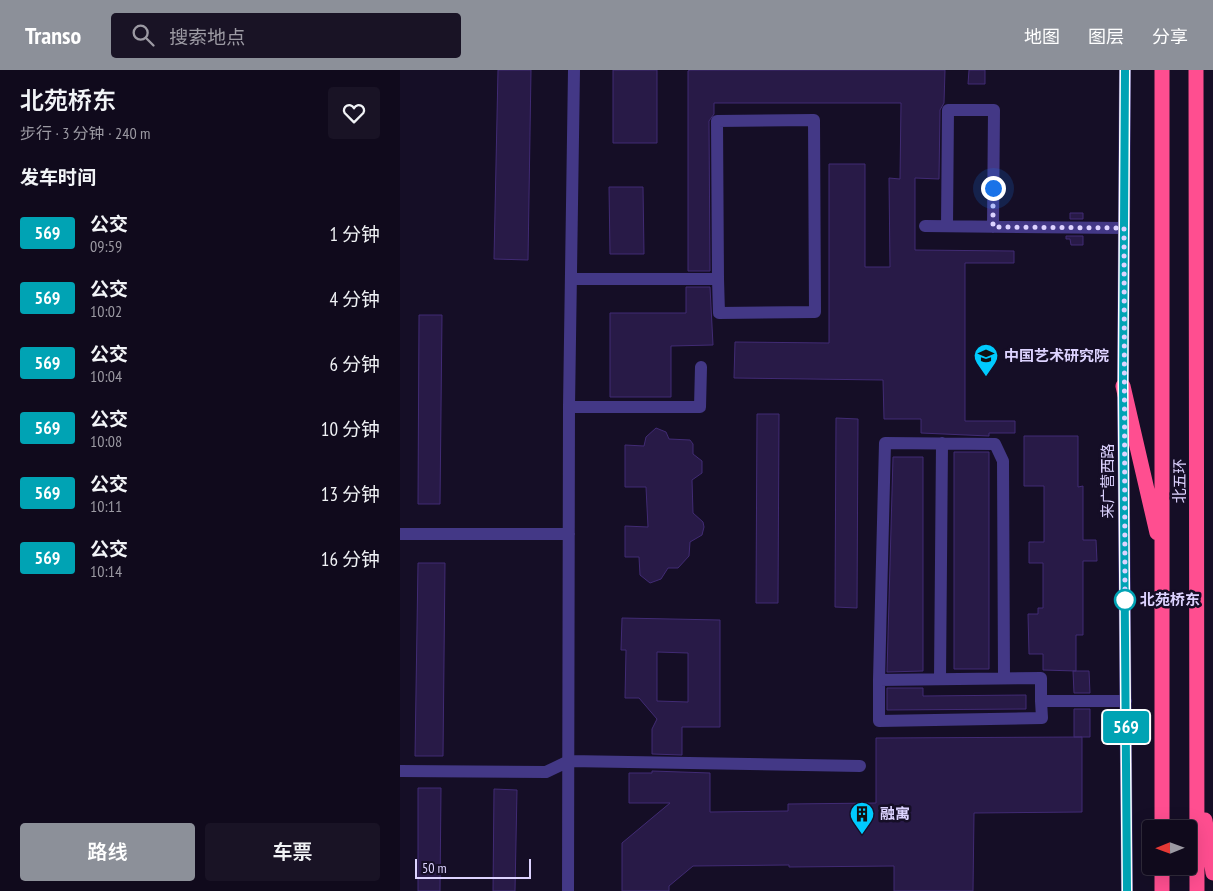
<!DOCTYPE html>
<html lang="zh">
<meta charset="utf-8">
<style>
body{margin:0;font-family:"PT Sans Narrow","Noto Sans SC",sans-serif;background:#191325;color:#f1f3f6;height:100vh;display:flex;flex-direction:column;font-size:19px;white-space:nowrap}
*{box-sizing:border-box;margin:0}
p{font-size:16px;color:#9c9aa3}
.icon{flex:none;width:28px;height:28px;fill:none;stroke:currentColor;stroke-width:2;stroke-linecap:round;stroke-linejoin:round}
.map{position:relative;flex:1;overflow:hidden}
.side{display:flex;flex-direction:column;background:#100a1c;width:400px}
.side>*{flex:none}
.badge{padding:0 10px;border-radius:4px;font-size:18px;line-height:32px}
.needle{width:32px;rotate:269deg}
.fabs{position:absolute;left:742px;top:750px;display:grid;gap:10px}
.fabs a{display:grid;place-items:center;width:55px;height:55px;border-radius:5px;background:#100a1c;box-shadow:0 5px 20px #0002,0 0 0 1px #302b3b;font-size:25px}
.scale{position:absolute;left:15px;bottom:12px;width:116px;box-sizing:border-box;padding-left:5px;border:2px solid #ddd3ff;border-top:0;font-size:14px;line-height:18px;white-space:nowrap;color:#ddd3ff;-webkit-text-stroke:4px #150e26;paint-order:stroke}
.you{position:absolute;width:25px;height:25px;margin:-12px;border:4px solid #fff;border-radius:50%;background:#1a73e8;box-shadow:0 0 0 8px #1a73e833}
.map>.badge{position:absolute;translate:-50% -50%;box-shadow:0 0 0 2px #fff}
h2{padding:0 20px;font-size:19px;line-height:45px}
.round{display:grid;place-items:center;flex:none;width:52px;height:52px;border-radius:5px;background:#191325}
.head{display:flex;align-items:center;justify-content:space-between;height:85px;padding:0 20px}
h1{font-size:24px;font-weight:600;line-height:38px}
.cta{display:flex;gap:10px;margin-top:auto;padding:10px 20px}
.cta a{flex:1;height:58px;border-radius:5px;background:#8c9099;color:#fff;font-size:20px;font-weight:600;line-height:58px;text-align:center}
.cta a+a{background:#191325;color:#f1f3f6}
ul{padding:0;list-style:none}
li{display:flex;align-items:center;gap:15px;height:65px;padding:0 20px}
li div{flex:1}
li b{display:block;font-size:19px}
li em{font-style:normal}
li .badge{min-width:55px;font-weight:700;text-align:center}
header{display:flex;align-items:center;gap:30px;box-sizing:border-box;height:70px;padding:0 25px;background:#8c9099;color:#fff}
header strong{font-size:24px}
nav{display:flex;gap:28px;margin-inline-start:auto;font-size:18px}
.search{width:350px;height:45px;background:#191325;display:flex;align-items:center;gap:12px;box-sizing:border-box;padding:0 18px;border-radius:5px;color:#9c9aa3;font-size:19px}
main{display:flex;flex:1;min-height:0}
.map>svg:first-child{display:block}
</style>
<header>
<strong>Transo</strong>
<div class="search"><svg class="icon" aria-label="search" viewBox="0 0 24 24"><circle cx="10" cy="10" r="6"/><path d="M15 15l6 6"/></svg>搜索地点</div>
<nav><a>地图</a><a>图层</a><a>分享</a></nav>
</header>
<main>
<section class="side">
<div class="head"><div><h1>北苑桥东</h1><p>步行 · 3 分钟 · 240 m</p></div><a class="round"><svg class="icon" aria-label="heart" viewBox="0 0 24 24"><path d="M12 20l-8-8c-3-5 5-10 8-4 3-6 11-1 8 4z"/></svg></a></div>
<h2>发车时间</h2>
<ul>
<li><span class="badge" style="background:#00a3b4;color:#fff">569</span><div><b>公交</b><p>09:59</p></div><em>1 分钟</em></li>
<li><span class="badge" style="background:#00a3b4;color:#fff">569</span><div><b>公交</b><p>10:02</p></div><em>4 分钟</em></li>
<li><span class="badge" style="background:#00a3b4;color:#fff">569</span><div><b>公交</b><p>10:04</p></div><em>6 分钟</em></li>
<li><span class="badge" style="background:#00a3b4;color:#fff">569</span><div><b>公交</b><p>10:08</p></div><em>10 分钟</em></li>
<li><span class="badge" style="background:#00a3b4;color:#fff">569</span><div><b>公交</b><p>10:11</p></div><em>13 分钟</em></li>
<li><span class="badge" style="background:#00a3b4;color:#fff">569</span><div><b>公交</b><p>10:14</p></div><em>16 分钟</em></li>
</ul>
<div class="cta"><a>路线</a><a>车票</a></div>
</section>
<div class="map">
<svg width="813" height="821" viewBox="0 0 813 821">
<rect width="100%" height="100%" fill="#150e26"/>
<!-- building -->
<path fill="#281a47" stroke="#412b74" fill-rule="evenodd" d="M 98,0 L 131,0 L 128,190 L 94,189 Z
M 213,0 L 257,0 L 257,73 L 213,73 Z
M 290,0 L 545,0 L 544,33 L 540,40 L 539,109 L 515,108 L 515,180 L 614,181 L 614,193 L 565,193 L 565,351 L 615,351 L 615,363 L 589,363 L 589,366 L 521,363 L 521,349 L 484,349 L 483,310 L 334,308 L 335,272 L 429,273 L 429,94 L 465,94 L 465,197 L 490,197 L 489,108 L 500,109 L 501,33 L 314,33 L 314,44 L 309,51 L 310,201 L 288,201 L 288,1 Z
M 569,0 L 585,0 L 585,14 L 568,14 Z
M 209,117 L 243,117 L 244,184 L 210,184 Z
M 670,143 L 683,143 L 683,149 L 670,149 Z
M 666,166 L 683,166 L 683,175 L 671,175 L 670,169 L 666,169 Z
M 286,217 L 310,217 L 313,275 L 271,276 L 271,327 L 210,327 L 210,243 L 286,243 Z
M 19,245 L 42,245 L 40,434 L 18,434 Z
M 357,344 L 379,344 L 378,533 L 356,533 Z
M 436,348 L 458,349 L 457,538 L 435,537 Z
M 256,358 L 266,362 L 269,369 L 290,370 L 293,374 L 293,384 L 302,391 L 302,403 L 292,410 L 293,443 L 303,452 L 304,457 L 302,465 L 290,472 L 289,486 L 278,498 L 268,498 L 261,509 L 250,513 L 240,505 L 239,487 L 225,487 L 225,456 L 248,457 L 246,417 L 225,417 L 225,375 L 244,376 L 246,367 Z
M 624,366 L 678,366 L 678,417 L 683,416 L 683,470 L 696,470 L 697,491 L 683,491 L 683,565 L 676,565 L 676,601 L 643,600 L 643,584 L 629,584 L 628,544 L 638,544 L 638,538 L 643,538 L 643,493 L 629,493 L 629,472 L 644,472 L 644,416 L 624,416 Z
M 554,382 L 589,382 L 589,599 L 554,599 Z
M 493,387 L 523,387 L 523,601 L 487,602 Z
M 18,493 L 45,493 L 43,686 L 15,686 Z
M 222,548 L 320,550 L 320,657 L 282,657 L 282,685 L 252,684 L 252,659 L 257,649 L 239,628 L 225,628 L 226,580 L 221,580 ZM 257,582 L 288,583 L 288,632 L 257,631 Z
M 673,601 L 689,601 L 690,623 L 674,623 Z
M 487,618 L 523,618 L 523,626 L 626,625 L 626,639 L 487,640 Z
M 674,639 L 690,639 L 690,667 L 674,667 Z
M 682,667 L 682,742 L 574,743 L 573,821 L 494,821 L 494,796 L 389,797 L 389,795 L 293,796 L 269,816 L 269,821 L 222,821 L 222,773 L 270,733 L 229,733 L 229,703 L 252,703 L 252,701 L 310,703 L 310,742 L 388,741 L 388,734 L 476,733 L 476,668 Z
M 18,718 L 41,718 L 40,821 L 18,821 Z
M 94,719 L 117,720 L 115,821 L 93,821 Z"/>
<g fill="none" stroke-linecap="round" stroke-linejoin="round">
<!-- minor -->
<path stroke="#433886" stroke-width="12" d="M 725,0 L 723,316 L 727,821
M 525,156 L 724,158
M 547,156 L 548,40 L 594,40 L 593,157
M 171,209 L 318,209 L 319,243 L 415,242 L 414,50 L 317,51 L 318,209
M 169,337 L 300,337 L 301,297
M 0,464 L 169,464
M 540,609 L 542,373
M 479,610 L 485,373 L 595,374 L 603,391 L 604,608
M 641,631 L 641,608 L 479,610 L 479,651 L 642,648 L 641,631 L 726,631
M 0,701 L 146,702 L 169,691 L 460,696
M 168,821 L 169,337 L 174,0"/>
<!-- highway -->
<path stroke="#ff4e90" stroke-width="15" d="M 762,0 L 762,759
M 796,0 L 797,821
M 723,316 L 757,463
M 805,750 L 813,803
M 762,821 L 762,796"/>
</g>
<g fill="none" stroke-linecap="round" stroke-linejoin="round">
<defs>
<path id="line" d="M 725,0 L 723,316 L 727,821"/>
</defs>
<!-- line casing -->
<use href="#line" stroke="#fff" stroke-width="11"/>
<!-- line -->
<use href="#line" stroke="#00a3b4" stroke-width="8"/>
<!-- walk -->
<path stroke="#ddd3ff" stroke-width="5" stroke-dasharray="0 9" d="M 593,118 L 593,157 L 724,158 L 725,532 L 725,530"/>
</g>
<!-- icons -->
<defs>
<symbol id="university-pin" viewBox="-11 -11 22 30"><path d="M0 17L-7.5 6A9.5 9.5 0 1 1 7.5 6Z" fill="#00cafe" stroke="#150e26"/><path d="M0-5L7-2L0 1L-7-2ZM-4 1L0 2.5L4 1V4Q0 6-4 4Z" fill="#111"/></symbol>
<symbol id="building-pin" viewBox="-11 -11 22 30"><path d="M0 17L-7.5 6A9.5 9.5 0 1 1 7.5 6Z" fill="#00cafe" stroke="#150e26"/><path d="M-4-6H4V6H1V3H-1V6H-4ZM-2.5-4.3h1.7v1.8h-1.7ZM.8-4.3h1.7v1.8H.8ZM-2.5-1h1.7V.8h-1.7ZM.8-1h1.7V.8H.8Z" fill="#111"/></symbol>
</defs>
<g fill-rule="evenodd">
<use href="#university-pin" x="572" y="272" width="28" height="38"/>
<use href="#building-pin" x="448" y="730" width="28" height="38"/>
</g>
<!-- markers -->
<circle fill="#fff" stroke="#00a3b4" stroke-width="2.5" cx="725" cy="530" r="10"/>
<g text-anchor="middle" stroke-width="5" stroke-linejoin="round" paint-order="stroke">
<!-- poi labels -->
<g font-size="15" font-weight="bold" fill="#ddd3ff" stroke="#150e26" text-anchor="start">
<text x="604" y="291">中国艺术研究院</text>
<text x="480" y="749">融寓</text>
</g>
<!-- street labels -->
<g font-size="15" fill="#ddd3ff" stroke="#150e26">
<text transform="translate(708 411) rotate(-90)" y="5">来广营西路</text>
<text transform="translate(780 411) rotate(-90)" y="5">北五环</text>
</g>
<!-- stop labels -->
<g font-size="15" font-weight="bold" fill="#ddd3ff" stroke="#150e26" text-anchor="start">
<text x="740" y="535">北苑桥东</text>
</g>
</g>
</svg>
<div class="fabs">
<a><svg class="needle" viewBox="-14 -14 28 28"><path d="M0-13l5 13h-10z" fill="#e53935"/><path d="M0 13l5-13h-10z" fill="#9c9aa3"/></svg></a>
</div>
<div class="scale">50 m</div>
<div class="you" style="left:593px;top:118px"></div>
<b class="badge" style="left:726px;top:657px;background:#00a3b4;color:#fff">569</b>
</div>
</main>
